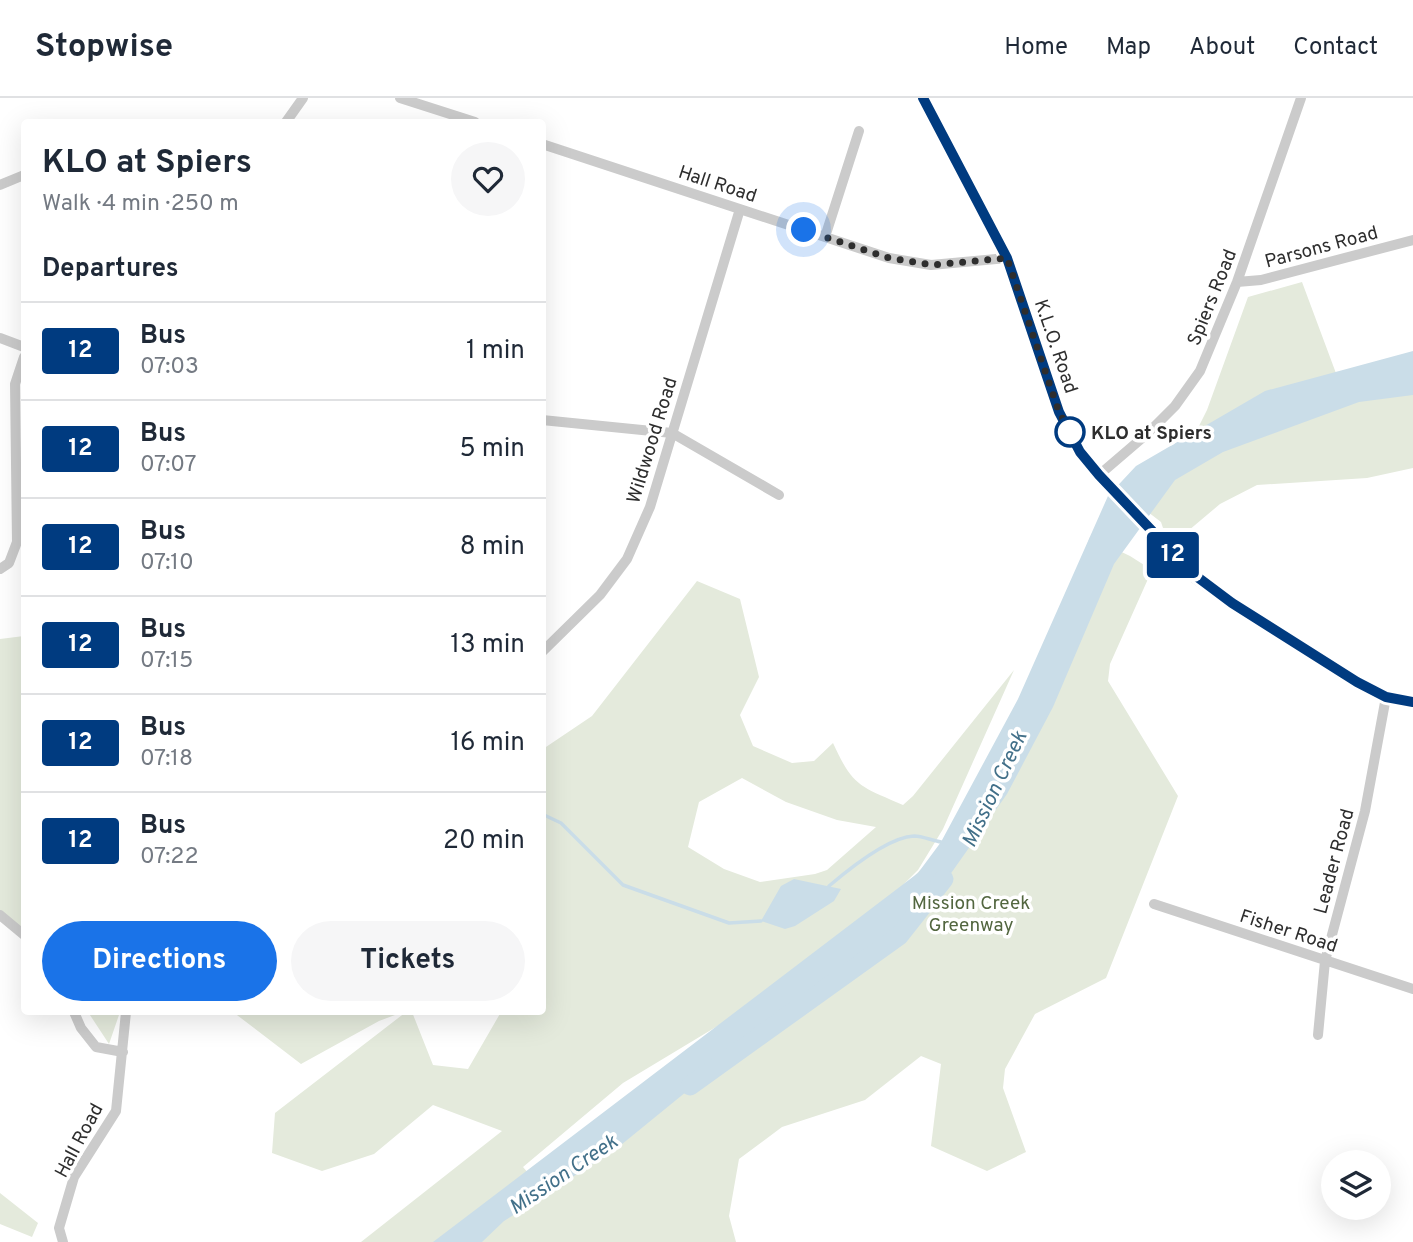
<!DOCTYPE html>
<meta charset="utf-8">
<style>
body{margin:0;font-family:Overpass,sans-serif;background:#f6f6f7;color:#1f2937;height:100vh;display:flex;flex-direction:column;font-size:26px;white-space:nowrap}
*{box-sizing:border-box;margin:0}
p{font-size:23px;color:#747a83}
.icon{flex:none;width:38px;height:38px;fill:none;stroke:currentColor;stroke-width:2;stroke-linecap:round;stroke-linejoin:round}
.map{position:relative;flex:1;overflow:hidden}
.panel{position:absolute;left:21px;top:21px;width:525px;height:896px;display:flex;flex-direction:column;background:#fff;border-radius:7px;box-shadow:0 7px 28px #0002}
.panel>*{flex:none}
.badge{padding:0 14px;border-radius:5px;font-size:24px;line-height:46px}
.fabs{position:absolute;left:1321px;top:1052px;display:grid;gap:14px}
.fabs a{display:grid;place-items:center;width:70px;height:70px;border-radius:50%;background:#fff;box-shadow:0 7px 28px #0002;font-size:35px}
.you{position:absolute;width:35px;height:35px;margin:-18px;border:5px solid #fff;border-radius:50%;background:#1a73e8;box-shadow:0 0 0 10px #1a73e833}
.map>.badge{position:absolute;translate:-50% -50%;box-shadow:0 0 0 4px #fff}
h2{padding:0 21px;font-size:26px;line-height:63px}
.round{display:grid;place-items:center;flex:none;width:74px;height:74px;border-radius:37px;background:#f6f6f7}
.summary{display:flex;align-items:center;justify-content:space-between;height:119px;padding:0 21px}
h1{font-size:33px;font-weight:700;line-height:52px}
.button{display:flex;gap:14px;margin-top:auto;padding:14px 21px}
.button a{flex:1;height:80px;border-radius:42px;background:#1a73e8;color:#fff;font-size:28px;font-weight:700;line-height:80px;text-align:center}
.button a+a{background:#f6f6f7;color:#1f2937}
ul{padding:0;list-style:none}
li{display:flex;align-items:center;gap:21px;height:98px;padding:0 21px;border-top:2px solid #e0e1e3}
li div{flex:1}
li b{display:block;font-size:26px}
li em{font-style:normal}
li .badge{min-width:77px;font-weight:700;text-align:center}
header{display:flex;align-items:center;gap:42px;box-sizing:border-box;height:98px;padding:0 35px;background:#fff;border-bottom:2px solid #e0e1e3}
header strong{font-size:33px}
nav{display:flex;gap:38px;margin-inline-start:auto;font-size:24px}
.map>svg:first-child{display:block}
</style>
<header>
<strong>Stopwise</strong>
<nav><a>Home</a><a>Map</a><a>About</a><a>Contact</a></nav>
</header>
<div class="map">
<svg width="1413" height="1144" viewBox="0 0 1413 1144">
<rect width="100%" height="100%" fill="#fff"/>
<!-- green -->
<path fill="#e4eadc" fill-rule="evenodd" d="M 1302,184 L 1343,294 L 1413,285 L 1413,370 L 1367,380 L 1257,387 L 1220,406 L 1182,438 L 1165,436 L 1161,424 L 1131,401 L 1196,334 L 1207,312 L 1248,199 Z
M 1090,439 L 1130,458 L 1152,472 L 1110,566 L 1108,583 L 1178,698 L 1106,880 L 1035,916 L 1005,971 L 1003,990 L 1026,1054 L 987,1073 L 931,1048 L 941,966 L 921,958 L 865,1002 L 782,1029 L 739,1061 L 729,1118 L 736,1144 L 361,1144 L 502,1033 L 433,1007 L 374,1056 L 322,1073 L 272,1055 L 275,1015 L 406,914 L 412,914 L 433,967 L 468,971 L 501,914 L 542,914 L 543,651 L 592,618 L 697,483 L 740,501 L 759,579 L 740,617 L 753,648 L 792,665 L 814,663 L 833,645 C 853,689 860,688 903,707 L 913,698 L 1014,572 L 943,731 L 918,772 L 883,807 L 774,894 L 623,985 L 523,1069 L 529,1076 L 848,845 L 951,741 L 1053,532 ZM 742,680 L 786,704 L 837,722 L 876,729 L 827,772 L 815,776 L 760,784 L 724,771 L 688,749 L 699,704 Z
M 24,538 L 24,832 L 0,813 L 0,541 Z
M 88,914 L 120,914 L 109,946 Z
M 233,914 L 403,914 L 379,923 L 301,966 Z
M 0,1095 L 38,1125 L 32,1139 L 0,1126 Z"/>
<!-- water -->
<path fill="#cadde8" d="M 1413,253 L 1413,297 L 1359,304 L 1223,354 L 1175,382 L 1114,466 L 1053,609 L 1007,696 L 942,788 L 858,865 L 762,932 L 616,1051 L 504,1123 L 482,1144 L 433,1144 L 918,775 L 941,744 L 1018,601 L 1108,398 L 1136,368 L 1265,293 Z
M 794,781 L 841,791 L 834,803 L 795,828 L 785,831 L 761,823 L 781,788 Z"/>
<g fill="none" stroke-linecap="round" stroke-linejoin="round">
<!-- stream -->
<path stroke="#cadde8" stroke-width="3.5" d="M 542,716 L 561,725 L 623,787 L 729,825 L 761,823
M 829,788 C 849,771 888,739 914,738 C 923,738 933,743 941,744"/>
<!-- river -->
<path stroke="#cadde8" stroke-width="19" d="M 690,988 L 899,838 L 944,781"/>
<!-- minor -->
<path stroke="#cbcbcb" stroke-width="10" d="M 400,0 L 475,24
M 286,24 L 303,0
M 542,46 L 889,160 L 931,167 L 1007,160
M 0,87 L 24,77
M 825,139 L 859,33
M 1237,184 L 1261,182 L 1413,142
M 0,240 L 24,249
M 542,322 L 672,335 L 779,397
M 1099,377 L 1148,335 L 1175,308 L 1200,273 L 1237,184 L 1301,0
M 0,471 L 9,465 L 17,444 L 15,286 L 24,259
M 542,554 L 600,497 L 627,461 L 650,409 L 740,111
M 1154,806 L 1413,891
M 0,817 L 24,837
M 74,914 L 81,930 L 96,949 L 123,954
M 1318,937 L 1325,863 L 1365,713 L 1386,599
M 63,1144 L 59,1130 L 74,1079 L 116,1013 L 126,914"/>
<!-- major -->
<path stroke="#a6a6a6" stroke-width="14" d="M 923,0 L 1007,160 L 1059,314 L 1080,353 L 1099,377 L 1192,476 L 1232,505 L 1357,584 L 1386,599 L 1413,604"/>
</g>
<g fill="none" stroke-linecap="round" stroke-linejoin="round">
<defs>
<path id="line" d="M 923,0 L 1007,160 L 1059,314 L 1080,354 L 1099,377 L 1192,475 L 1232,505 L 1357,584 L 1386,599 L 1413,604"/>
</defs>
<!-- line casing -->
<use href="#line" stroke="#fff" stroke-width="16"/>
<!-- line -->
<use href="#line" stroke="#003b80" stroke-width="10"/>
<!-- walk -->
<path stroke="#2e2e2e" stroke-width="7" stroke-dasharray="0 12.6" d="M 804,132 L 889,160 L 932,167 L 1007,160 L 1059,314 L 1070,334"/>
</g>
<!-- markers -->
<circle fill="#fff" stroke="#003b80" stroke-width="3.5" cx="1070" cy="334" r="14"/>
<g text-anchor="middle" stroke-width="7" stroke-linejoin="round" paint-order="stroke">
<!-- street labels -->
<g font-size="19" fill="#2e2e2e" stroke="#fff">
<text transform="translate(718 85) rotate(18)" y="7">Hall Road</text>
<text transform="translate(1321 148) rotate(-15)" y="7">Parsons Road</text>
<text transform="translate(1211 199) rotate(-68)" y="7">Spiers Road</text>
<text transform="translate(1057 248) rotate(71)" y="7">K.L.O. Road</text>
<text transform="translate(651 342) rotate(-73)" y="7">Wildwood Road</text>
<text transform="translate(1333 763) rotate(-75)" y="7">Leader Road</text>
<text transform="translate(1289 832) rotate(18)" y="7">Fisher Road</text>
<text transform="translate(78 1042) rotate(-62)" y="7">Hall Road</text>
</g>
<!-- stop labels -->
<g font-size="19" font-weight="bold" fill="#2e2e2e" stroke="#fff" text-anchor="start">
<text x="1091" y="341">KLO at Spiers</text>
</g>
<!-- park labels -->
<g font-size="19" fill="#52663f" stroke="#fff">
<text x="971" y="811">Mission Creek<tspan x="971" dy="22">Greenway</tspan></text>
</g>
<!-- water labels -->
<g font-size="21" font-style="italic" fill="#427089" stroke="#fff">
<text transform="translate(994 691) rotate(-65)" y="7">Mission Creek</text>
<text transform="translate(563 1076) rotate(-34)" y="7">Mission Creek</text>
</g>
</g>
</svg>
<div class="fabs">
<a><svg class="icon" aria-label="layers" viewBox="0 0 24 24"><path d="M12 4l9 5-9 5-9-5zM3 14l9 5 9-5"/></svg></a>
</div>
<div class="you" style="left:804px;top:132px"></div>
<b class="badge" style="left:1173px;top:457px;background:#003b80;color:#fff">12</b>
<section class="panel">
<div class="summary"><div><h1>KLO at Spiers</h1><p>Walk · 4 min · 250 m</p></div><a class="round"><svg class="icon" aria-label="heart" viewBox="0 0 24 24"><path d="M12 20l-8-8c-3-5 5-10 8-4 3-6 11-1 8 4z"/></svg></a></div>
<h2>Departures</h2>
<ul>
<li><span class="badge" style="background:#003b80;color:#fff">12</span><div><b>Bus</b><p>07:03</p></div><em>1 min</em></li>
<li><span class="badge" style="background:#003b80;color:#fff">12</span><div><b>Bus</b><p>07:07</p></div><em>5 min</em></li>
<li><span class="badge" style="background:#003b80;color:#fff">12</span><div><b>Bus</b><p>07:10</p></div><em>8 min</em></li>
<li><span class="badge" style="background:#003b80;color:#fff">12</span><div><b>Bus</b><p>07:15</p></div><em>13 min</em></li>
<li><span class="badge" style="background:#003b80;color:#fff">12</span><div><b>Bus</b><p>07:18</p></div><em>16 min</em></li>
<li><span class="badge" style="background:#003b80;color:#fff">12</span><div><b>Bus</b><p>07:22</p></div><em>20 min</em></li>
</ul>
<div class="button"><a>Directions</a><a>Tickets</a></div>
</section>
</div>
